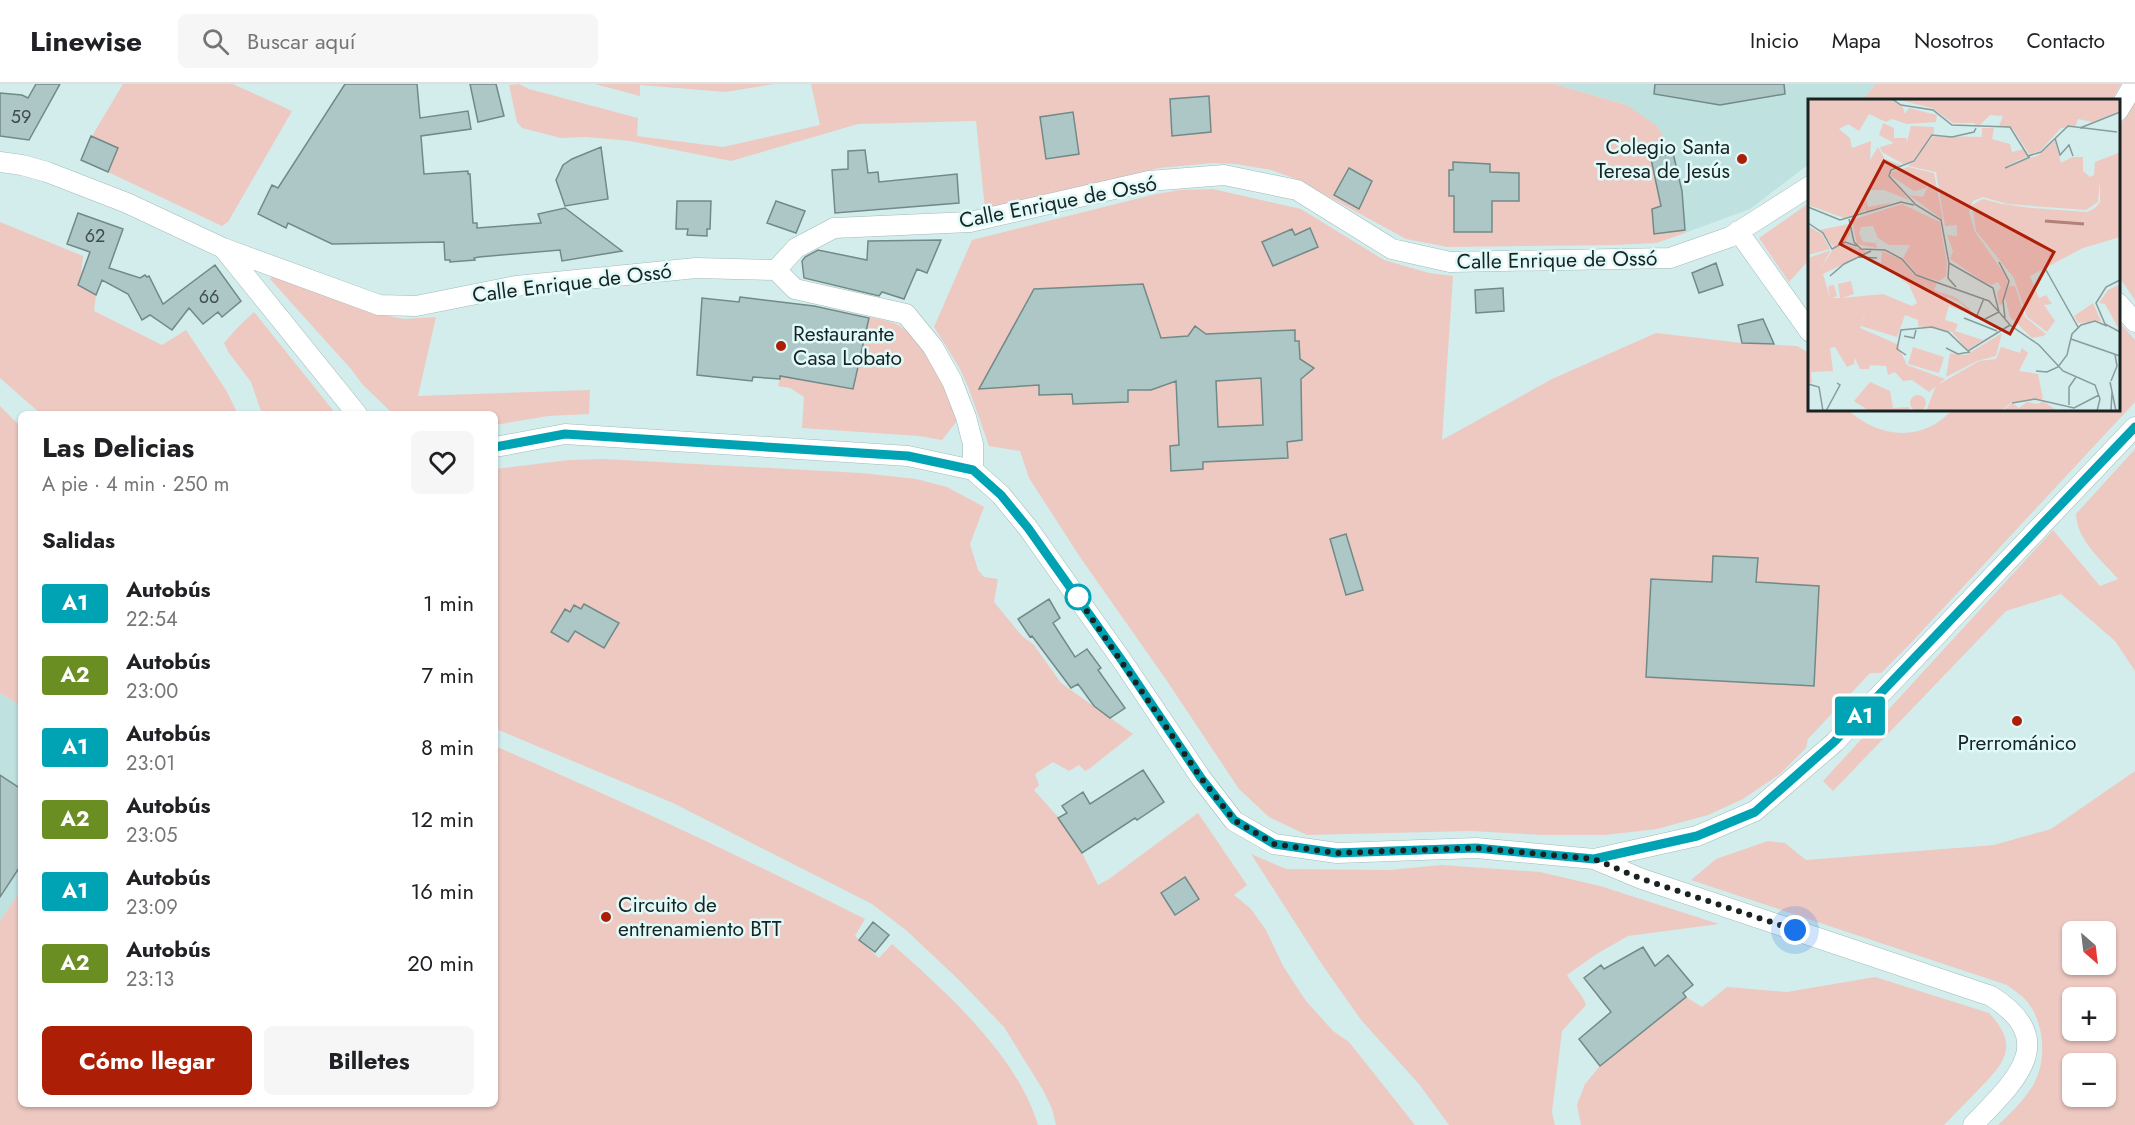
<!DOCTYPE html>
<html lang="es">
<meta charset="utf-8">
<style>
body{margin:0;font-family:Jost,sans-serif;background:#f6f6f6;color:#202124;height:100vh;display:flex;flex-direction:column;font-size:22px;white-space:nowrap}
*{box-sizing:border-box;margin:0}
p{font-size:20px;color:#757577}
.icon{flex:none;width:33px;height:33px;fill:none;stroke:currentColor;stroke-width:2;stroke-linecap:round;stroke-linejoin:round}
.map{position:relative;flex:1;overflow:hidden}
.side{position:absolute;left:18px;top:327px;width:480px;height:696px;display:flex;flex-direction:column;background:#fff;border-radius:9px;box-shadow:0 2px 4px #0004}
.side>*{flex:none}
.badge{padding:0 12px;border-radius:4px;font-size:21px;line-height:39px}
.needle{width:39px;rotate:152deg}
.fabs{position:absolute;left:2062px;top:837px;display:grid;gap:12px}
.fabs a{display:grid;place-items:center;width:54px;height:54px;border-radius:9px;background:#fff;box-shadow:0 2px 4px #0004;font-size:30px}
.you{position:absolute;width:30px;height:30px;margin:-15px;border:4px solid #fff;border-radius:50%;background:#1a73e8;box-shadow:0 0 0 9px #1a73e833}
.map>.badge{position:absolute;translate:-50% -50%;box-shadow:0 0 0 3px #fff}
h2{padding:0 24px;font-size:22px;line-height:54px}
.round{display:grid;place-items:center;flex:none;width:63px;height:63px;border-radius:9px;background:#f6f6f6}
.overview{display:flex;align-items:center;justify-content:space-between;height:102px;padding:0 24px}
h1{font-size:28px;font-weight:700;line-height:45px}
.primary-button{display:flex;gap:12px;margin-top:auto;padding:12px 24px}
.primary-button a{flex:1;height:69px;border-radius:9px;background:#ad1e07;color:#fff;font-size:24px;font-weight:700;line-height:69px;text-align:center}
.primary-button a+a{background:#f6f6f6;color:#202124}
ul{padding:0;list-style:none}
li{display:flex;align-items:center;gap:18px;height:72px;padding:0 24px}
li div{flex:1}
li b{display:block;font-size:22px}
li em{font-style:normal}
li .badge{min-width:66px;font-weight:700;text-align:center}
header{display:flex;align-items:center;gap:36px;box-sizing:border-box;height:84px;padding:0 30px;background:#fff;border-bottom:2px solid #e0e0e0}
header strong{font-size:28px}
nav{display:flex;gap:33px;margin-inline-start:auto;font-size:21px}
.search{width:420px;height:54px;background:#f6f6f6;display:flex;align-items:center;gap:15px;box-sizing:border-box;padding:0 21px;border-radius:9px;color:#757577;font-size:22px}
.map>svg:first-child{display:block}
</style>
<header>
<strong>Linewise</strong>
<div class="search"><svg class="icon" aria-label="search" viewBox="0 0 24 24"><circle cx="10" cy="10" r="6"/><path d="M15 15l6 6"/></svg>Buscar aquí</div>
<nav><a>Inicio</a><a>Mapa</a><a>Nosotros</a><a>Contacto</a></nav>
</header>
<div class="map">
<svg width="2135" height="1041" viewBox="0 0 2135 1041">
<rect width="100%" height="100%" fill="#d2edec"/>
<!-- built -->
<path fill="#bfe2e0" d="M 1554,0 L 1876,0 L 1862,16 L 1810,16 L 1809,80 L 1750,125 L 1685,149 L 1627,21 Z
M 0,609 L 21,622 L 21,806 L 0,837 Z"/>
<!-- green -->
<path fill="#eec9c2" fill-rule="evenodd" d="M 123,0 L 233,0 L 292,27 L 228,138 L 222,142 L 108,88 L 118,64 L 92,52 Z
M 519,0 L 529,5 L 638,34 L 637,52 L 723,63 L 820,41 L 811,0 L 1554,0 L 1627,21 L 1657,42 L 1673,69 L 1681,105 L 1685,149 L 1656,159 L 1613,161 L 1448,163 L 1406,155 L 1296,95 L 1271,86 L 1236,80 L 1213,79 L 1159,84 L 985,125 L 976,37 L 858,40 L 731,77 L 630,57 L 586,53 L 561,54 L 522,44 L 517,38 L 509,1 Z
M 595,0 L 774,0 L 725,8 L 640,1 L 640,12 Z
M 1876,0 L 2121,0 L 2112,16 L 1862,16 Z
M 2135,18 L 2135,216 L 2119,193 L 2118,44 Z
M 1213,105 L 1301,125 L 1384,176 L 1429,189 L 1453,192 L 1442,356 L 1552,295 L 1656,249 L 1742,259 L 1797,262 L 1809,269 L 1810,326 L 1848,326 C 1879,354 1922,359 1952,326 L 2118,326 L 2119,238 L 2135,256 L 2135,318 L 1908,562 L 1881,589 L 1870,589 L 1808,655 L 1806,664 L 1780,690 L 1743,715 L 1708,731 L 1657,745 L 1605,751 L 1544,751 L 1471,747 L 1307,751 L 1269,733 L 1239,705 L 1167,597 L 1080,473 L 1029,394 L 1020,367 L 989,362 L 969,305 L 959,283 L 934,243 L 972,156 L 1156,110 L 1180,106 Z
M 1809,119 L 1809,176 L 1789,198 L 1759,154 Z
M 0,138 L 83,172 L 81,191 L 78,201 L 96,211 L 94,227 L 162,261 L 186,246 L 226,306 L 238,330 L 41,330 L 0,294 Z
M 274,191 L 369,228 L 404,235 L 436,233 L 418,312 L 590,306 L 589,330 L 548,332 L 495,341 L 495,330 L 393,330 L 362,300 L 351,285 L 270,195 Z
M 254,228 L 336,330 L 262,330 L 251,298 L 229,269 L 224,259 L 237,244 Z
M 869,233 C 878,235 892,237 900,242 C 932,264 944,303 957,337 L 942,356 L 919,352 L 802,344 L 804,313 L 790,304 L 778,302 L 780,292 L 852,305 Z
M 0,322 L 21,343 L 21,622 L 0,609 Z
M 2135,365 L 2135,587 L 2115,557 L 2061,510 L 2006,527 L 1833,707 L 1823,697 L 2053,446 L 2100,502 L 2118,495 C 2102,476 2077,457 2076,430 Z
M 604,375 L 861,389 L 916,395 L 947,403 L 984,423 L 970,460 L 978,486 L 984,493 L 998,495 L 994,518 L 1022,552 L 1034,561 L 1061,599 L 1133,650 L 1089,685 L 1085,687 L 1079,681 L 1069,687 L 1053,678 L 1035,690 L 1039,701 L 1034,706 L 1059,734 L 1082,769 L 1098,801 L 1109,795 L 1198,729 L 1247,801 L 1234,811 L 1251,825 L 1266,846 L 1283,882 L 1306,917 L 1333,947 L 1349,958 L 1415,1041 L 1056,1041 L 1052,1025 L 1043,1006 L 1004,943 L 960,897 L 907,847 L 872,820 L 673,719 L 496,645 L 495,385 L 569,376 Z
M 495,662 C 620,716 743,773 865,835 L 855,852 L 879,874 L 892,860 C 945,907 1017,971 1038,1041 L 0,1041 L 0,837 L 21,806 L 21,1020 L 495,1020 Z
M 2135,687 L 2135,1041 L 1998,1041 C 2010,1030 2023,1017 2032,1003 C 2048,978 2045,937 2025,915 C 2020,910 2012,905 2007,901 L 1691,796 L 1716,775 L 1768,757 L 1785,759 L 1806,776 L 1994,761 L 2051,745 ZM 2073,848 L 2106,848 L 2106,880 L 2073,880 ZM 2073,914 L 2106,914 L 2106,946 L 2073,946 ZM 2073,980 L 2106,980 L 2106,1012 L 2073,1012 Z
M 1251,770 L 1286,785 L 1389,786 L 1441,781 L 1540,788 L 1600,802 L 1719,840 L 1628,852 L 1595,871 L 1567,891 C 1573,902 1582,909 1586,921 L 1562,947 L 1552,1028 L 1555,1041 L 1449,1041 L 1419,1000 L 1361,936 L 1321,879 Z
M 1875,893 L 1989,929 C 2019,961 2006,977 1980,1004 C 1968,1016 1956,1029 1944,1041 L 1581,1041 L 1577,1021 L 1585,1000 L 1600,982 L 1686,913 L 1702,923 L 1727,903 L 1787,908 Z"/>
<!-- building -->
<path fill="#adc7c6" stroke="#718a88" stroke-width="1.5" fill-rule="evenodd" d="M 36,0 L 60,0 L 29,56 L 0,52 L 0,9 L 22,11 L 28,14 Z
M 345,0 L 417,0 L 420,34 L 468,27 L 471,45 L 421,52 L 424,90 L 468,87 L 468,90 L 470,90 L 473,139 L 477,139 L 477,144 L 541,139 L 538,130 L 565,124 L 622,167 L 562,177 L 560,166 L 479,173 L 474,174 L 475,176 L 450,178 L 450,176 L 445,176 L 444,158 L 332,160 L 288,139 L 286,144 L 258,130 L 272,101 L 278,104 Z
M 470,0 L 496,0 L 504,32 L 478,38 Z
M 1655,0 L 1784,0 L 1785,10 L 1720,21 L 1654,10 Z
M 1209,12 L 1211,48 L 1172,52 L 1170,15 Z
M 1073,28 L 1079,70 L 1046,75 L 1040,33 Z
M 91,52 L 118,64 L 108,88 L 81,76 Z
M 601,63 L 608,115 L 565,122 L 556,96 L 563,81 L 572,75 Z
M 865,66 L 868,89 L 878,88 L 879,98 L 957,90 L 959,119 L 835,129 L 832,86 L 848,85 L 848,67 Z
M 1673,69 L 1682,107 L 1685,146 L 1654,150 L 1652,125 L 1661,122 L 1651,75 Z
M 1453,78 L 1490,80 L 1490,88 L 1519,89 L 1519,117 L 1492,117 L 1492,148 L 1454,148 L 1454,112 L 1449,112 L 1449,86 L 1453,86 Z
M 1349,84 L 1372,97 L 1359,125 L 1334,111 Z
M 677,117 L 711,117 L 710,145 L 707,145 L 707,152 L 687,151 L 688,145 L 676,145 Z
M 776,117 L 805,127 L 796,149 L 767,139 Z
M 78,129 L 123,145 L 109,184 L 140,194 L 145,191 L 147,193 L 149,192 L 163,220 L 215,181 L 241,217 L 222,233 L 218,228 L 203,240 L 189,224 L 172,246 L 150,231 L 142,236 L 128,210 L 102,196 L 96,211 L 78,201 L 90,168 L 67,160 Z
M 1310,144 L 1318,163 L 1273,182 L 1262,158 L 1292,145 L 1295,151 Z
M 941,156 L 927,189 L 917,185 L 904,215 L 882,208 L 879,212 L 804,194 L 802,177 L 805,173 L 818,166 L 867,176 L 868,157 Z
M 1716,179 L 1723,201 L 1699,209 L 1692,189 Z
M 1143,200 L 1161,254 L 1188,252 L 1195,242 L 1206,250 L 1295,246 L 1295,257 L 1299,257 L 1300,275 L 1314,284 L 1301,295 L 1302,356 L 1287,358 L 1288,374 L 1203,378 L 1203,385 L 1171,387 L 1170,362 L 1179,361 L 1176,297 L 1151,306 L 1128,306 L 1128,318 L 1073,320 L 1072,310 L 1039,311 L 1039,301 L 979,305 L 1034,205 ZM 1261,294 L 1263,341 L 1218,343 L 1216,297 Z
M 1503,204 L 1504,227 L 1476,229 L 1475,206 Z
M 740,213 L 814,222 L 869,234 L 853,305 L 780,292 L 780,295 L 753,293 L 752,297 L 697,291 L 702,214 L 739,218 Z
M 1763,235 L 1774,260 L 1742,259 L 1738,241 Z
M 1346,450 L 1363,506 L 1346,511 L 1330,455 Z
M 1713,472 L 1758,474 L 1756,498 L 1819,502 L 1814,602 L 1646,593 L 1651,495 L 1712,498 Z
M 1049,515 L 1060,534 L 1053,539 L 1075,573 L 1087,565 L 1101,584 L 1098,586 L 1125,624 L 1110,634 L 1094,622 L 1078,600 L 1071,604 L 1032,552 L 1030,553 L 1018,535 Z
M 584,520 L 619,539 L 604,564 L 575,547 L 568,558 L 551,548 L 565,525 L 570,528 L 574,521 L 581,525 Z
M 1143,686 L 1164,718 L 1137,736 L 1135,734 L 1082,769 L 1058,734 L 1067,729 L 1062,722 L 1083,708 L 1090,720 Z
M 0,691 L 21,705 L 21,781 L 0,813 Z
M 1185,793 L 1199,815 L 1175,831 L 1161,809 Z
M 873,838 L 889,851 L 875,868 L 859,856 Z
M 1643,863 L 1655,882 L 1668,871 L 1693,901 L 1683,909 L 1686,913 L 1600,982 L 1579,955 L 1611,928 L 1584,894 L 1601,881 L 1604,885 Z"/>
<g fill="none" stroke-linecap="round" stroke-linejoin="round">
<defs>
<path id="minor" d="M 2118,27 L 2134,0
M 0,78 L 22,81 L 47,88 L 127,119 L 223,164 L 357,330
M 1738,147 L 1810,248
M 223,164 L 379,221 L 416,222 L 516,202 L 696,184 L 776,186 L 796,164 L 834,144 L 970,138 L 1149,97 L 1224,91 L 1297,106 L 1392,165 L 1450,178 L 1670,174 L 1730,153 L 1810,102
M 776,186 L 795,205 L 906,230 L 933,263 L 952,297 L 966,333 L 973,360 L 973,386
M 2118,219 L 2135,238
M 495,363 L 565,350 L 908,372 L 973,386 L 1001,411 L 1028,444 L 1123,578 L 1201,694 L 1234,737 L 1274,760 L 1337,769 L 1476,764 L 1594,775 L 1642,795 L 1991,912 C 2062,957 2014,998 1973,1041
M 1594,775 L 1697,752 L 1755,727 L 1835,658 L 2135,343"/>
</defs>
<!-- minor casing -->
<use href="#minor" stroke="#a1bab9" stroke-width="21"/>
<!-- minor -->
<use href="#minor" stroke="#fff" stroke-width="20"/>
</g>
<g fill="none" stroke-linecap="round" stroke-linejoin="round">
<defs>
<path id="line" d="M 495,363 L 565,350 L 908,372 L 973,386 L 1001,411 L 1028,444 L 1123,578 L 1201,694 L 1234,736 L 1274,760 L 1336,769 L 1476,764 L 1594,775 L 1697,752 L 1755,728 L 1834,658 L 2135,343"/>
</defs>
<!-- line casing -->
<use href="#line" stroke="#fff" stroke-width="14"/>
<!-- line -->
<use href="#line" stroke="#00a3b4" stroke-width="9"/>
<!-- walk -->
<path stroke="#192322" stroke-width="6" stroke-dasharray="0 10.8" d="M 1078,513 L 1073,507 L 1201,694 L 1234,736 L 1274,760 L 1336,769 L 1476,764 L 1594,775 L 1642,795 L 1795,846"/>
</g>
<!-- markers -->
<g fill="#ad1e07" stroke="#e0faf9" stroke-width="2">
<circle cx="1742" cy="75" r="6"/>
<circle cx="781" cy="262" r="6"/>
<circle cx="2017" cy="637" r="6"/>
<circle cx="606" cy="833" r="6"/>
</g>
<circle fill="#fff" stroke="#00a3b4" stroke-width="3" cx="1078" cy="513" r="12"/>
<g text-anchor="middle" stroke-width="5" stroke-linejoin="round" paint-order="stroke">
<!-- number labels -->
<g font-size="18" fill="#3e4c4b">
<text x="21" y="39">59</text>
<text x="95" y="158">62</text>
<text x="209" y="219">66</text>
</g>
<!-- poi labels -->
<g font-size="21" fill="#192322" stroke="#e0faf9" text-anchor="start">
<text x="1730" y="70" text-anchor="end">Colegio Santa<tspan x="1730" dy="24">Teresa de Jesús</tspan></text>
<text x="793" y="257">Restaurante<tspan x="793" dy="24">Casa Lobato</tspan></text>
<text x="2017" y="666" text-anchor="middle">Prerrománico</text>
<text x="618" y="828">Circuito de<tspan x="618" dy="24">entrenamiento BTT</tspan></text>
</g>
<!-- street labels -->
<g font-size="21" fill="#192322" stroke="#e0faf9">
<text transform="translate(1058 118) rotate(-11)" y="7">Calle Enrique de Ossó</text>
<text transform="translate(1557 176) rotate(-1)" y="7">Calle Enrique de Ossó</text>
<text transform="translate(572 199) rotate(-7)" y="7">Calle Enrique de Ossó</text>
</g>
</g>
<!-- overview -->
<g transform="translate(1808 15)">
<rect width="312" height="312" fill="#d2edec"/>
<path d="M 0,0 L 82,0 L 95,8 L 97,15 L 101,9 L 129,16 L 128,23 L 99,25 L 84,20 L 78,23 L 61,15 L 51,32 L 40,25 L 31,30 L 42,39 L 44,49 L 63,42 L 62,61 L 70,48 L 77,60 L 94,66 L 83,70 L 80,77 L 101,101 L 76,91 L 61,91 L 57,94 L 60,108 L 86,103 L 58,113 L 55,107 L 56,112 L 36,119 L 0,106 ZM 87,0 L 312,0 L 312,12 L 284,23 L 270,20 L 267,28 L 253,29 L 232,52 L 221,55 L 205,30 L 191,27 L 195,17 L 182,16 L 170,28 L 166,24 L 145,24 L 124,9 ZM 75,24 L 86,29 L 86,39 L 98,39 L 99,43 L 103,27 L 126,28 L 126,34 L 103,63 L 95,65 L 74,53 L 72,48 L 86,44 L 71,36 ZM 174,29 L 186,29 L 184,40 L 202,45 L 204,53 L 216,50 L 220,57 L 196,68 L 231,56 L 247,41 L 253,64 L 264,58 L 275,58 L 275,72 L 282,78 L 286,76 L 287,63 L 310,54 L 312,45 L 312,138 L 275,149 L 222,177 L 231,199 L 238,196 L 244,205 L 236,206 L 247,222 L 239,233 L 219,218 L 206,179 L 168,132 L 164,106 L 175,100 L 194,105 L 223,109 L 279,113 L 287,109 L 292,103 L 292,82 L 290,103 L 278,111 L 199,105 L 175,98 L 165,102 L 161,113 L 167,133 L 200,180 L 195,205 L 191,206 L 189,193 L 193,189 L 190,183 L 184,186 L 173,181 L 142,160 L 145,152 L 139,136 L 149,137 L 149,126 L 137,127 L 128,73 L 100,67 L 126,37 L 174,38 ZM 100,68 L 126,74 L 135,121 L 101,96 L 115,98 L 123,81 L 118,89 L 106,92 L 83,77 L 84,73 ZM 94,105 L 132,123 L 139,165 L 138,177 L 131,182 L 110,176 L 95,159 L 102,146 L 81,146 L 70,139 L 65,127 L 53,128 L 51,135 L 55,143 L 68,144 L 69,149 L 49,145 L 44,121 ZM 41,125 L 42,135 L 38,142 L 26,148 L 11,131 ZM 0,127 L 14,135 L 22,150 L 0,156 ZM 36,144 L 60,153 L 15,175 L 22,199 L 20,187 L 26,186 L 29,197 L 24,199 L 32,199 L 30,185 L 43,182 L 46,195 L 34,199 L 75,195 L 104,207 L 109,204 L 101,186 L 73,165 L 74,152 L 94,161 L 107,177 L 129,184 L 126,191 L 147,198 L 162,210 L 161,214 L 153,204 L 139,198 L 138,202 L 157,213 L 141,207 L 137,221 L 150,225 L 147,232 L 175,241 L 159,251 L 144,233 L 110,227 L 110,221 L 97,216 L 89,238 L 53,227 L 60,205 L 52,229 L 89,245 L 99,266 L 137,280 L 121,293 L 104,281 L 95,282 L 87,273 L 80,276 L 78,267 L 62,266 L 61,270 L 52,270 L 47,259 L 46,265 L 39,268 L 27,248 L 22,249 L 25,272 L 3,273 L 4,284 L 0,284 L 0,159 L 23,151 L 12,171 L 25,150 ZM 312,185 L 312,232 L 297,205 L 291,204 L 300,191 ZM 201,187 L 207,187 L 217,218 L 238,235 L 235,237 L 224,239 L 202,218 L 197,198 ZM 285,204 L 293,222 L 270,224 L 266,217 ZM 194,234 L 188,257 L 169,262 L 138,278 L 142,254 L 158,256 ZM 105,248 L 136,258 L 131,274 L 100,265 ZM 193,248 L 212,254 L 214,249 L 220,254 L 211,272 L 230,275 L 235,300 L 204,303 L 193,312 L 118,312 L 128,287 L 171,262 L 188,260 ZM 62,283 L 82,292 L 85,309 L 101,308 L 102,312 L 61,312 L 46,302 ZM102 304a8 8 0 1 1 16 0a8 8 0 1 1-16 0ZM 235,302 L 250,312 L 195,312 L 204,304 L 211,309 L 219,303 L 230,305 Z" fill="#eec9c2"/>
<path fill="none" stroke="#b28178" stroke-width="3" d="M 237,122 L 276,125"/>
<path fill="none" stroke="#889c9b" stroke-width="1.5" d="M 84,0 L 93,6 L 125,11 L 144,26 L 202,28 L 220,57 L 233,53 L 260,27 L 309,33M 168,29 L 166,33 L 144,38 L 124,36 L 106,62 L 83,71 L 81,77 L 108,106 L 133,121 L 141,164 L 185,189 L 191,213 L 202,226 L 231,246 L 255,272 L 287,286 L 292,300 L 289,312M 272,29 L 312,13M 247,39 L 252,56 L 261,46 L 265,57M 197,69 L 222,58M 0,108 L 32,121 L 93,103 L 106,106M 41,120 L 46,143 L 53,150 L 77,151 L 94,160 L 108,176 L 181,202 L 191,213 L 177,220M 0,124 L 15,134 L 24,150 L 37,143 L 49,147M 50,158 L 69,159M 191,163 L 201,182 L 195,202 L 197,219M 141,164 L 140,179 L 148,188M 238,171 L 270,228M 22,177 L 36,165 L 63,152M 312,181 L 298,188 L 288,204 L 297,225 L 312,233M 156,219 L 189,232M 168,219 L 176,199M 96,237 L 106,239 L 108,231M 263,240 L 312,257M 138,249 L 150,255 L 162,253M 98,256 L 89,250 L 93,231 L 124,228 L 140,233 L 160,252 L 202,226M 228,272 L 239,273 L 250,268 L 259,256 L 264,235 L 273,226 L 287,222 L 299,227M 303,282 L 309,267 L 307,256M 302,283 L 308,312M 0,285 L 11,288 L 15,312M 204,304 L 227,300 L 266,309 L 291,296M 261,306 L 261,288 L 268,278M 18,312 L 32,286 L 29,284M 303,312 L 304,293"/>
<path fill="#ad1e07" fill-opacity="0.15" stroke="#ad1e07" stroke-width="3" d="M 76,62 L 246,153 L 202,235 L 32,145 Z"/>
<rect width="312" height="312" fill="none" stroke="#192322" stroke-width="3"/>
</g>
</svg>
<div class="fabs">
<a><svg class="needle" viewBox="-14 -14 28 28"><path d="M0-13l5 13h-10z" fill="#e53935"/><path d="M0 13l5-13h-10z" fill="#757577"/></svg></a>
<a>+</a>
<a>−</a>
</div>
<div class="you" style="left:1795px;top:846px"></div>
<b class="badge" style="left:1860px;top:632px;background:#00a3b4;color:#fff">A1</b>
<section class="side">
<div class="overview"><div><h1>Las Delicias</h1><p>A pie · 4 min · 250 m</p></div><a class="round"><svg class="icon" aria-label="heart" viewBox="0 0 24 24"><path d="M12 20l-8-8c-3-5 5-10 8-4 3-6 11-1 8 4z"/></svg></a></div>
<h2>Salidas</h2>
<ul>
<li><span class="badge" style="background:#00a3b4;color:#fff">A1</span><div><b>Autobús</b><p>22:54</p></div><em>1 min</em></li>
<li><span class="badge" style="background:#6b8e23;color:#fff">A2</span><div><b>Autobús</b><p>23:00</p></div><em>7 min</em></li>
<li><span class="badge" style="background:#00a3b4;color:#fff">A1</span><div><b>Autobús</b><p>23:01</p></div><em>8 min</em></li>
<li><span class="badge" style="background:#6b8e23;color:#fff">A2</span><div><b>Autobús</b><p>23:05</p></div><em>12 min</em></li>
<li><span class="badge" style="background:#00a3b4;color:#fff">A1</span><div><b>Autobús</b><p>23:09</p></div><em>16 min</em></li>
<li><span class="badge" style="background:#6b8e23;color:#fff">A2</span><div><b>Autobús</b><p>23:13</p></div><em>20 min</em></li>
</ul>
<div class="primary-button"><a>Cómo llegar</a><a>Billetes</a></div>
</section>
</div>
